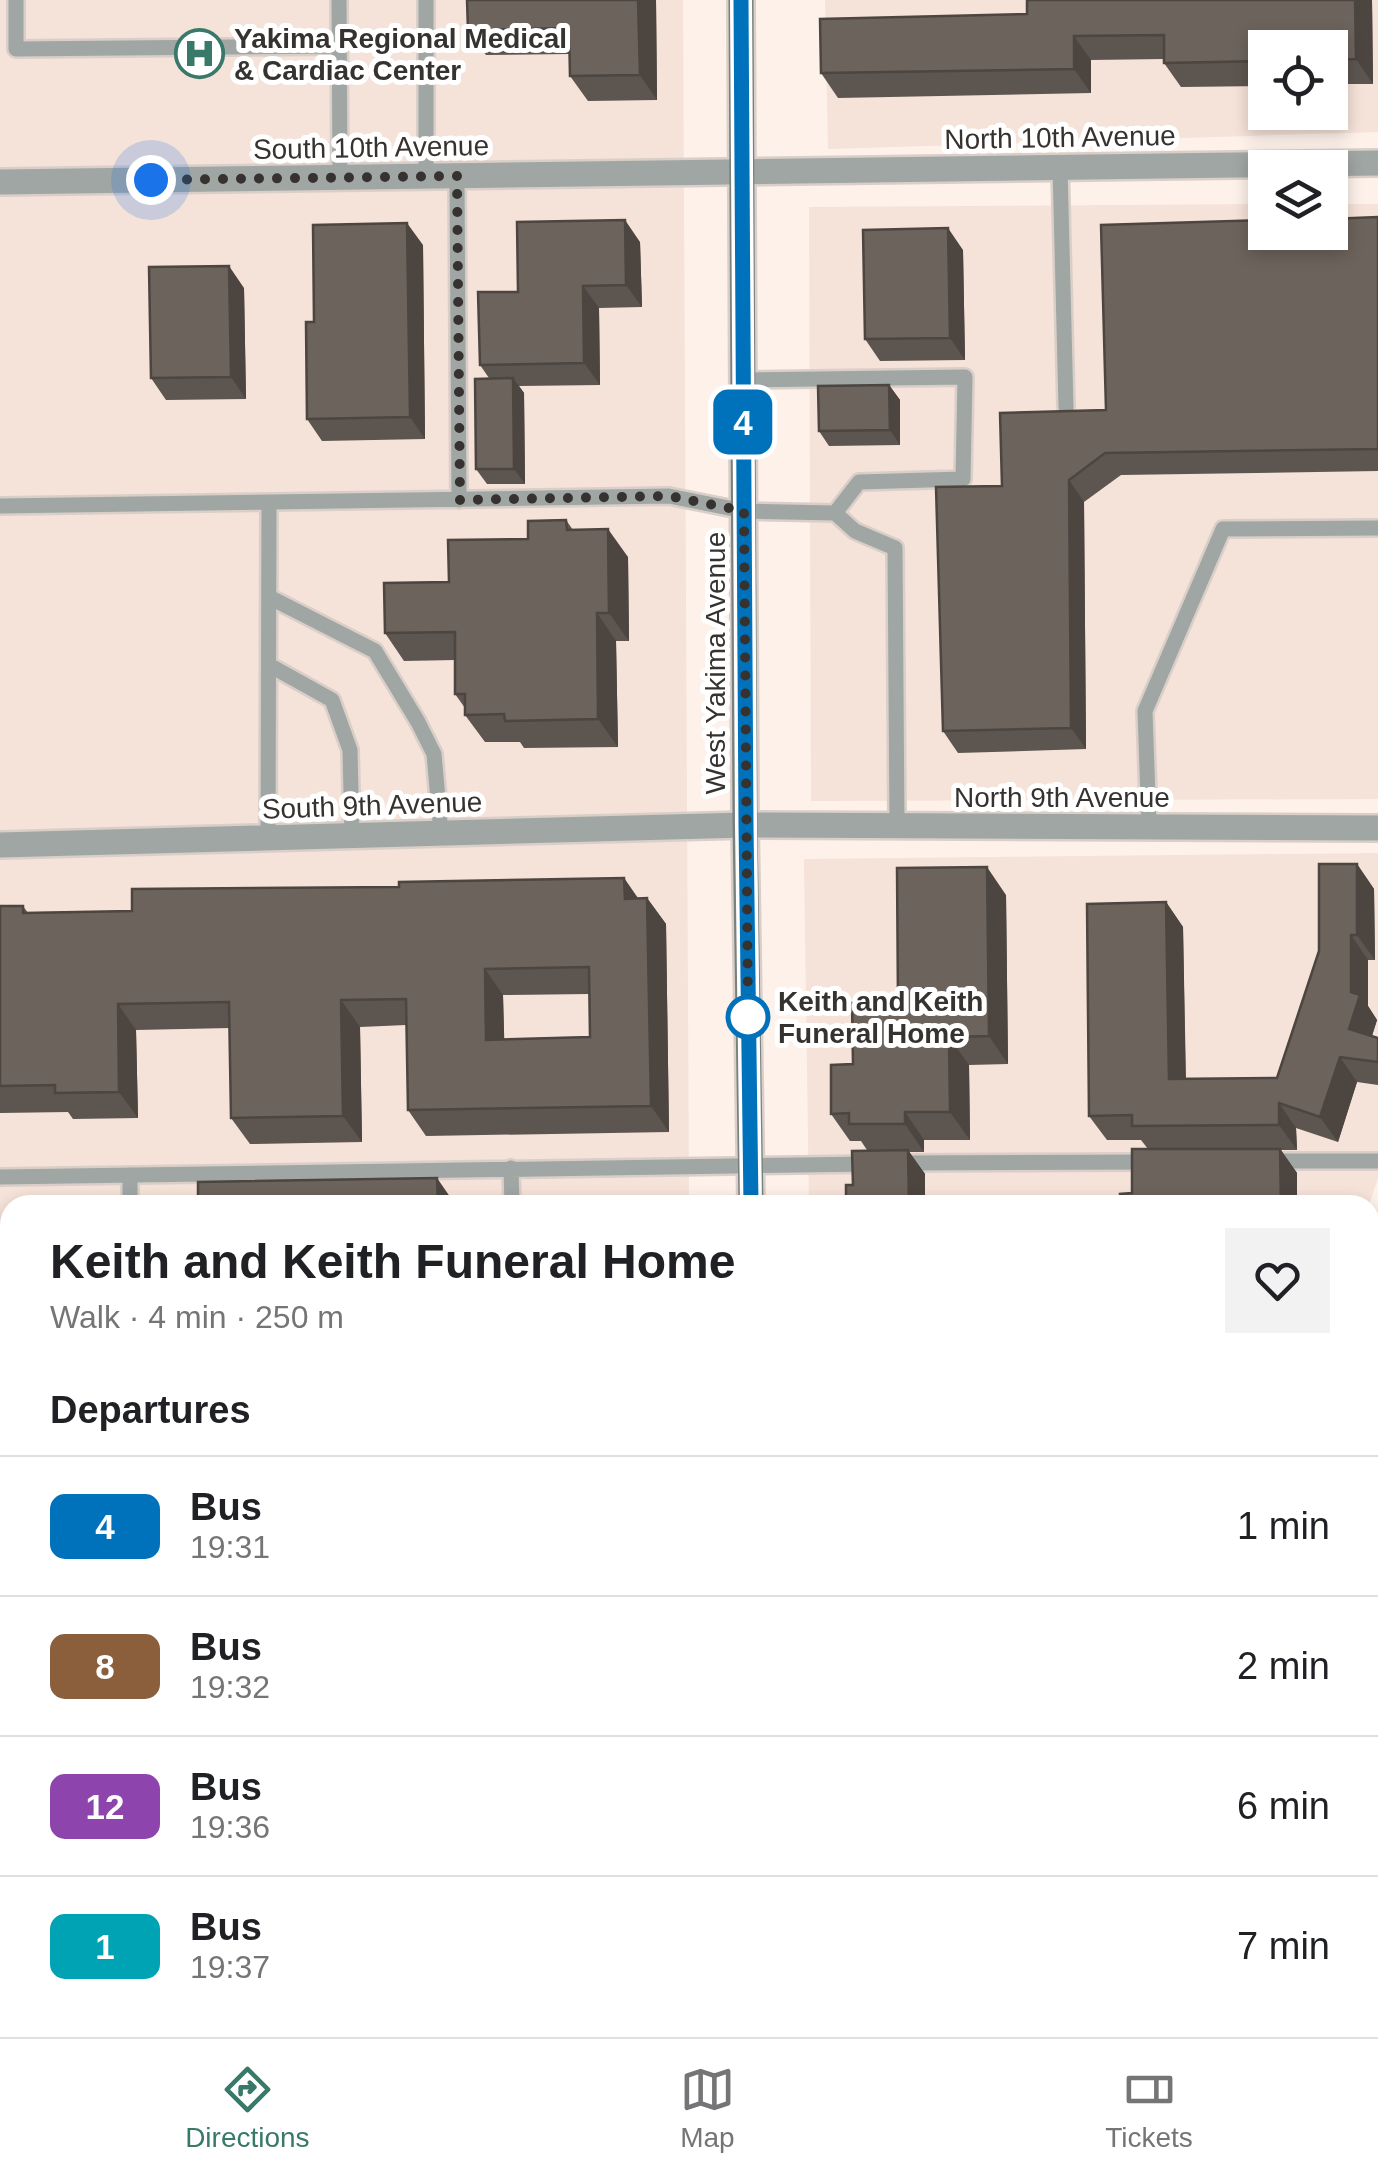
<!DOCTYPE html>
<meta charset="utf-8">
<style>
body{margin:0;font-family:Arial,sans-serif;background:#f2f2f2;color:#202124;height:100vh;display:flex;flex-direction:column;font-size:38px;white-space:nowrap}
*{box-sizing:border-box;margin:0}
p{font-size:32px;color:#757577}
.icon{flex:none;width:55px;height:55px;fill:none;stroke:currentColor;stroke-width:2;stroke-linecap:round;stroke-linejoin:round}
.map{position:relative;flex:1;overflow:hidden}
.side{position:absolute;left:0px;top:1195px;width:1380px;height:842px;display:flex;flex-direction:column;background:#fff;border-radius:30px 30px 0 0;box-shadow:0 5px 15px #0003}
.side>*{flex:none}
.badge{padding:0 20px;border-radius:15px;font-size:35px;line-height:65px}
.controls{position:absolute;left:1248px;top:30px;display:grid;gap:20px}
.controls a{display:grid;place-items:center;width:100px;height:100px;border-radius:0px;background:#fff;box-shadow:0 5px 15px #0003;font-size:50px}
.you{position:absolute;width:50px;height:50px;margin:-25px;border:8px solid #fff;border-radius:50%;background:#1a73e8;box-shadow:0 0 0 15px #1a73e833}
.map>.badge{position:absolute;translate:-50% -50%;box-shadow:0 0 0 5px #fff}
h2{padding:0 50px;font-size:38px;line-height:90px}
.round{display:grid;place-items:center;flex:none;width:105px;height:105px;border-radius:0px;background:#f2f2f2}
.summary{display:flex;align-items:center;justify-content:space-between;height:170px;padding:0 50px}
h1{font-size:48px;font-weight:600;line-height:75px}
ul{padding:0;list-style:none}
li{display:flex;align-items:center;gap:30px;height:140px;padding:0 50px;border-top:2px solid #e0e0e0}
li div{flex:1}
li b{display:block;font-size:38px}
li em{font-style:normal}
li .badge{min-width:110px;font-weight:700;text-align:center}
.menu{display:flex;justify-content:space-around;align-items:center;height:140px;border-top:2px solid #e0e0e0;background:#fff;font-size:28px;color:#757577}
.menu a{display:grid;justify-items:center;gap:5px}
.menu .on{color:#387969}
.map>svg:first-child{display:block}
</style>
<div class="map">
<svg width="1378" height="2037" viewBox="0 0 1378 2037">
<rect width="100%" height="100%" fill="#fdf1ea"/>
<!-- built -->
<path fill="#f5e2d8" fill-rule="evenodd" d="M 0,0 L 683,0 L 689,1205 L 10,1205 L 10,1473 L 0,1473 Z
M 825,0 L 1378,0 L 1378,132 L 828,149 ZM 1265,48 L 1330,48 L 1330,112 L 1265,112 Z
M 1265,204 L 1265,232 L 1330,232 L 1330,204 L 1378,204 L 1378,799 L 811,801 L 809,207 Z
M 1378,853 L 1378,1178 L 1369,1205 L 809,1205 L 804,859 Z
M 1370,1792 L 1378,1794 L 1378,2037 L 1084,2037 L 1098,2028 L 1370,2028 Z
M 440,2028 L 703,2028 L 703,2037 L 440,2037 Z
M 823,2028 L 972,2028 L 955,2037 L 823,2037 Z"/>
<g fill="none" stroke-linecap="round" stroke-linejoin="round">
<defs>
<path id="service" d="M 16,0 L 16,49 L 339,46
M 339,0 L 340,177
M 426,0 L 426,176
M 1060,167 L 1066,407
M 457,176 L 459,500
M 743,380 L 965,377 L 963,479 L 859,482 L 835,513
M 0,506 L 669,496 L 744,511 L 835,513 L 855,531 L 895,548 L 897,826
M 269,597 L 375,651 L 418,722 L 434,754 L 441,833
M 269,665 L 332,700 L 350,750 L 352,835
M 1149,827 L 1145,711 L 1223,529 L 1378,528
M 268,837 L 269,503
M 1272,1161 L 1378,1161
M 897,1163 L 1149,1162
M 511,1168 L 512,1205
M 0,1177 L 869,1164
M 130,1205 L 130,1175
M 0,1275 L 10,1275
M 0,1395 L 10,1395
M 0,1839 L 10,1839
M 0,1861 L 10,1860
M 1370,1940 L 1378,1940
M 1331,2028 L 1331,2037
M 441,2037 L 441,2028"/>
<path id="minor" d="M 0,182 L 1378,163
M 0,845 L 745,825 L 1378,828
M 0,1500 L 10,1500"/>
<path id="tertiary" d="M 1370,1741 L 1378,1744"/>
<path id="secondary" d="M 741,0 L 745,825 L 751,1205
M 1370,1338 L 1378,1313
M 764,2028 L 765,2037
M 1015,2037 L 1026,2028"/>
</defs>
<!-- service casing -->
<use href="#service" stroke="#d9cfc8" stroke-width="20"/>
<!-- minor casing -->
<use href="#minor" stroke="#d9cfc8" stroke-width="30"/>
<!-- tertiary casing -->
<use href="#tertiary" stroke="#d9cfc8" stroke-width="30"/>
<!-- secondary casing -->
<use href="#secondary" stroke="#d9cfc8" stroke-width="30"/>
<!-- service -->
<use href="#service" stroke="#a0a6a4" stroke-width="15"/>
<!-- minor -->
<use href="#minor" stroke="#a0a6a4" stroke-width="25"/>
<!-- tertiary -->
<use href="#tertiary" stroke="#a0a6a4" stroke-width="25"/>
<!-- secondary -->
<use href="#secondary" stroke="#79817e" stroke-width="25"/>
</g>
<!-- wall -->
<path fill="#5d554f" fill-rule="evenodd" d="M 467,0 L 656,0 L 657,100 L 588,101 L 570,76 L 569,54 L 486,55 L 468,30 Z
M 1027,0 L 1372,0 L 1373,84 L 1330,84 L 1330,48 L 1265,48 L 1265,86 L 1181,87 L 1164,63 L 1164,59 L 1091,60 L 1091,93 L 838,98 L 821,73 L 1027,14 Z
M 1378,217 L 1378,471 L 1121,475 L 1084,502 L 1086,749 L 958,753 L 943,731 L 1002,486 Z
M 640,242 L 642,307 L 599,308 L 600,385 L 519,386 L 524,393 L 525,484 L 487,484 L 476,469 L 489,378 L 480,365 L 518,292 Z
M 423,245 L 425,439 L 322,441 L 307,419 L 314,322 Z
M 963,250 L 965,360 L 880,361 L 865,339 Z
M 244,288 L 246,399 L 166,400 L 151,378 Z
M 889,385 L 900,400 L 900,445 L 829,446 L 819,431 Z
M 566,520 L 573,530 L 628,557 L 629,641 L 616,641 L 618,747 L 524,748 L 520,742 L 485,742 L 465,715 L 465,708 L 455,694 L 455,660 L 404,661 L 385,633 L 449,582 L 528,539 Z
M 1357,864 L 1374,889 L 1375,960 L 1368,960 L 1368,1006 L 1377,1020 L 1372,1036 L 1378,1038 L 1378,1085 L 1357,1082 L 1338,1142 L 1296,1128 L 1297,1150 L 1281,1150 L 1297,1173 L 1132,1193 L 1148,1149 L 1141,1140 L 1107,1140 L 1089,1116 L 1166,902 L 1183,927 L 1186,1079 L 1277,1078 Z
M 624,878 L 638,898 L 647,898 L 666,924 L 669,1132 L 426,1136 L 408,1110 L 406,1025 L 360,1027 L 362,1142 L 250,1144 L 231,1118 L 230,1028 L 136,1030 L 138,1118 L 73,1119 L 68,1112 L 0,1113 L 0,906 L 23,906 L 28,913 L 132,911 L 399,887 ZM 589,994 L 590,1037 L 504,1039 L 503,995 Z
M 1006,895 L 1008,1064 L 969,1065 L 970,1140 L 924,1140 L 924,1152 L 909,1152 L 925,1174 L 853,1185 L 867,1150 L 861,1141 L 850,1141 L 831,1114 L 853,1064 L 898,1002 Z
M 1370,1437 L 1378,1440 L 1378,1668 L 1370,1665 Z
M 441,2028 L 493,2028 L 484,2037 L 448,2037 Z"/>
<!-- shaded-wall -->
<path fill="#4c4540" d="M 638,0 L 656,0 L 657,100 L 640,75 Z
M 1355,0 L 1372,0 L 1373,84 L 1356,59 Z
M 1074,36 L 1091,60 L 1091,93 L 1074,69 Z
M 625,220 L 640,242 L 642,307 L 626,285 Z
M 407,223 L 423,245 L 425,439 L 410,417 Z
M 948,228 L 963,250 L 965,360 L 950,338 Z
M 229,266 L 244,288 L 246,399 L 231,377 Z
M 583,286 L 599,308 L 600,385 L 584,363 Z
M 513,378 L 524,393 L 525,484 L 514,469 Z
M 889,385 L 900,400 L 900,445 L 890,430 Z
M 1069,480 L 1084,502 L 1086,749 L 1071,728 Z
M 608,529 L 628,557 L 629,641 L 609,613 Z
M 597,613 L 616,641 L 618,747 L 598,719 Z
M 1357,864 L 1374,889 L 1375,960 L 1357,935 Z
M 987,867 L 1006,895 L 1008,1064 L 989,1036 Z
M 624,878 L 642,905 L 625,899 Z
M 647,898 L 666,924 L 669,1132 L 651,1106 Z
M 1166,902 L 1183,927 L 1186,1104 L 1169,1079 Z
M 1351,935 L 1368,960 L 1368,1006 L 1377,1020 L 1366,1054 L 1349,1029 L 1351,992 Z
M 485,969 L 503,995 L 505,1066 L 486,1040 Z
M 341,1000 L 360,1027 L 362,1142 L 343,1116 Z
M 118,1004 L 136,1030 L 138,1118 L 119,1092 Z
M 949,1037 L 969,1065 L 970,1140 L 950,1112 Z
M 1340,1057 L 1357,1082 L 1338,1142 L 1320,1117 Z
M 1279,1103 L 1296,1128 L 1297,1150 L 1279,1125 Z
M 905,1112 L 924,1140 L 924,1152 L 905,1124 Z
M 1280,1149 L 1297,1173 L 1297,1205 L 1281,1205 Z
M 908,1150 L 925,1174 L 925,1205 L 909,1205 Z
M 437,1178 L 455,1204 L 455,1205 L 438,1205 Z
M 671,2028 L 676,2028 L 676,2037 L 671,2037 Z
M 1269,2028 L 1284,2028 L 1284,2037 L 1269,2037 Z"/>
<!-- building -->
<path fill="#6c635c" stroke="#4c4540" stroke-width="2.5" fill-rule="evenodd" d="M 467,0 L 638,0 L 640,75 L 570,76 L 569,28 L 468,30 Z
M 1027,0 L 1355,0 L 1356,59 L 1330,60 L 1330,48 L 1265,48 L 1265,61 L 1164,63 L 1164,35 L 1074,36 L 1074,69 L 821,73 L 820,19 L 1027,14 Z
M 1378,217 L 1378,449 L 1105,453 L 1069,480 L 1071,728 L 943,731 L 936,487 L 1002,486 L 1000,413 L 1106,410 L 1101,225 L 1265,220 L 1265,232 L 1330,232 L 1330,219 Z
M 625,220 L 626,285 L 583,286 L 584,363 L 480,365 L 478,292 L 518,292 L 517,222 Z
M 407,223 L 410,417 L 307,419 L 306,322 L 314,322 L 313,225 Z
M 948,228 L 950,338 L 865,339 L 863,230 Z
M 229,266 L 231,377 L 151,378 L 149,267 Z
M 513,378 L 514,469 L 476,469 L 475,379 Z
M 889,385 L 890,430 L 819,431 L 818,386 Z
M 566,520 L 567,530 L 608,529 L 609,613 L 597,613 L 598,719 L 505,721 L 504,714 L 465,715 L 465,694 L 455,694 L 455,632 L 385,633 L 384,583 L 449,582 L 448,540 L 528,539 L 528,521 Z
M 1319,864 L 1357,864 L 1357,935 L 1351,935 L 1351,992 L 1360,995 L 1349,1029 L 1378,1038 L 1378,1062 L 1340,1057 L 1320,1117 L 1279,1103 L 1279,1125 L 1132,1126 L 1132,1115 L 1089,1116 L 1087,904 L 1166,902 L 1169,1079 L 1277,1078 L 1319,951 Z
M 987,867 L 989,1036 L 949,1037 L 950,1112 L 905,1112 L 905,1124 L 849,1124 L 849,1113 L 831,1114 L 831,1065 L 853,1064 L 852,1003 L 898,1002 L 897,868 Z
M 624,878 L 625,899 L 647,898 L 651,1106 L 408,1110 L 406,999 L 341,1000 L 343,1116 L 231,1118 L 229,1002 L 118,1004 L 119,1092 L 55,1093 L 55,1085 L 0,1086 L 0,906 L 23,906 L 23,913 L 132,911 L 132,889 L 399,887 L 399,882 ZM 589,967 L 590,1037 L 486,1040 L 485,969 Z
M 1132,1149 L 1280,1149 L 1281,1205 L 1120,1205 L 1120,1194 L 1132,1193 Z
M 908,1150 L 909,1205 L 846,1205 L 846,1185 L 853,1185 L 852,1151 Z
M 437,1178 L 438,1205 L 198,1205 L 198,1182 Z
M 1370,1437 L 1378,1440 L 1378,1646 L 1370,1643 Z
M 10,1739 L 10,1784 L 3,1784 L 2,1740 Z
M 443,2028 L 457,2028 L 450,2035 Z
M 579,2028 L 671,2028 L 671,2037 L 579,2037 Z
M 1175,2028 L 1269,2028 L 1269,2037 L 1175,2037 Z"/>
<g fill="none" stroke-linecap="round" stroke-linejoin="round">
<defs>
<path id="line" d="M 741,0 L 746,825 L 751,1205"/>
</defs>
<!-- line casing -->
<use href="#line" stroke="#fff" stroke-width="22"/>
<!-- line -->
<use href="#line" stroke="#0072bc" stroke-width="15"/>
<!-- walk -->
<path stroke="#36322f" stroke-width="10" stroke-dasharray="0 18" d="M 151,180 L 457,176 L 460,500 L 669,496 L 744,511 L 748,1017"/>
</g>
<!-- icons -->
<defs>
<symbol id="hospital-ring" viewBox="-11 -11 22 22"><circle r="9.5" fill="#fff" stroke="#387969" stroke-width="1.5"/><path d="M-5-5h3v3.5h4V-5h3V5h-3V1.5h-4V5h-3Z" fill="#387969"/></symbol>
</defs>
<g fill-rule="evenodd">
<use href="#hospital-ring" x="172" y="26" width="55" height="55"/>
</g>
<!-- markers -->
<circle fill="#fff" stroke="#0072bc" stroke-width="5" cx="748" cy="1017" r="20"/>
<g text-anchor="middle" stroke-width="10" stroke-linejoin="round" paint-order="stroke">
<!-- poi labels -->
<g font-size="28" font-weight="bold" fill="#36322f" stroke="#fff" text-anchor="start">
<text x="234" y="48">Yakima Regional Medical<tspan x="234" dy="32">&amp; Cardiac Center</tspan></text>
</g>
<!-- street labels -->
<g font-size="28" fill="#36322f" stroke="#fff">
<text transform="translate(1060 137) rotate(-1)" y="10">North 10th Avenue</text>
<text transform="translate(371 147) rotate(-1)" y="10">South 10th Avenue</text>
<text transform="translate(715 663) rotate(-90)" y="10">West Yakima Avenue</text>
<text x="1062" y="807">North 9th Avenue</text>
<text transform="translate(372 805) rotate(-2)" y="10">South 9th Avenue</text>
</g>
<!-- stop labels -->
<g font-size="28" font-weight="bold" fill="#36322f" stroke="#fff" text-anchor="start">
<text x="778" y="1011">Keith and Keith<tspan x="778" dy="32">Funeral Home</tspan></text>
</g>
</g>
</svg>
<div class="controls">
<a><svg class="icon" aria-label="locate" viewBox="0 0 24 24"><circle cx="12" cy="12" r="6"/><path d="M12 2v4M12 18v4M2 12h4M18 12h4"/></svg></a>
<a><svg class="icon" aria-label="layers" viewBox="0 0 24 24"><path d="M12 4l9 5-9 5-9-5zM3 14l9 5 9-5"/></svg></a>
</div>
<div class="you" style="left:151px;top:180px"></div>
<b class="badge" style="left:743px;top:422px;background:#0072bc;color:#fff">4</b>
<section class="side">
<div class="summary"><div><h1>Keith and Keith Funeral Home</h1><p>Walk · 4 min · 250 m</p></div><a class="round"><svg class="icon" aria-label="heart" viewBox="0 0 24 24"><path d="M12 20l-8-8c-3-5 5-10 8-4 3-6 11-1 8 4z"/></svg></a></div>
<h2>Departures</h2>
<ul>
<li><span class="badge" style="background:#0072bc;color:#fff">4</span><div><b>Bus</b><p>19:31</p></div><em>1 min</em></li>
<li><span class="badge" style="background:#8b5e3c;color:#fff">8</span><div><b>Bus</b><p>19:32</p></div><em>2 min</em></li>
<li><span class="badge" style="background:#8e44ad;color:#fff">12</span><div><b>Bus</b><p>19:36</p></div><em>6 min</em></li>
<li><span class="badge" style="background:#00a3b4;color:#fff">1</span><div><b>Bus</b><p>19:37</p></div><em>7 min</em></li>
</ul>
</section>
</div>
<nav class="menu">
<a class="on"><svg class="icon" aria-label="directions" viewBox="0 0 24 24"><path d="M12 3l9 9-9 9-9-9zM9 14v-3h6M13 9l2 2-2 2"/></svg>Directions</a>
<a><svg class="icon" aria-label="map" viewBox="0 0 24 24"><path d="M3 6l6-2 6 2 6-2v14l-6 2-6-2-6 2zM9 4v14M15 6v14"/></svg>Map</a>
<a><svg class="icon" aria-label="tickets" viewBox="0 0 24 24"><path d="M3 7h18v10H3zM15 7v10"/></svg>Tickets</a>
</nav>
